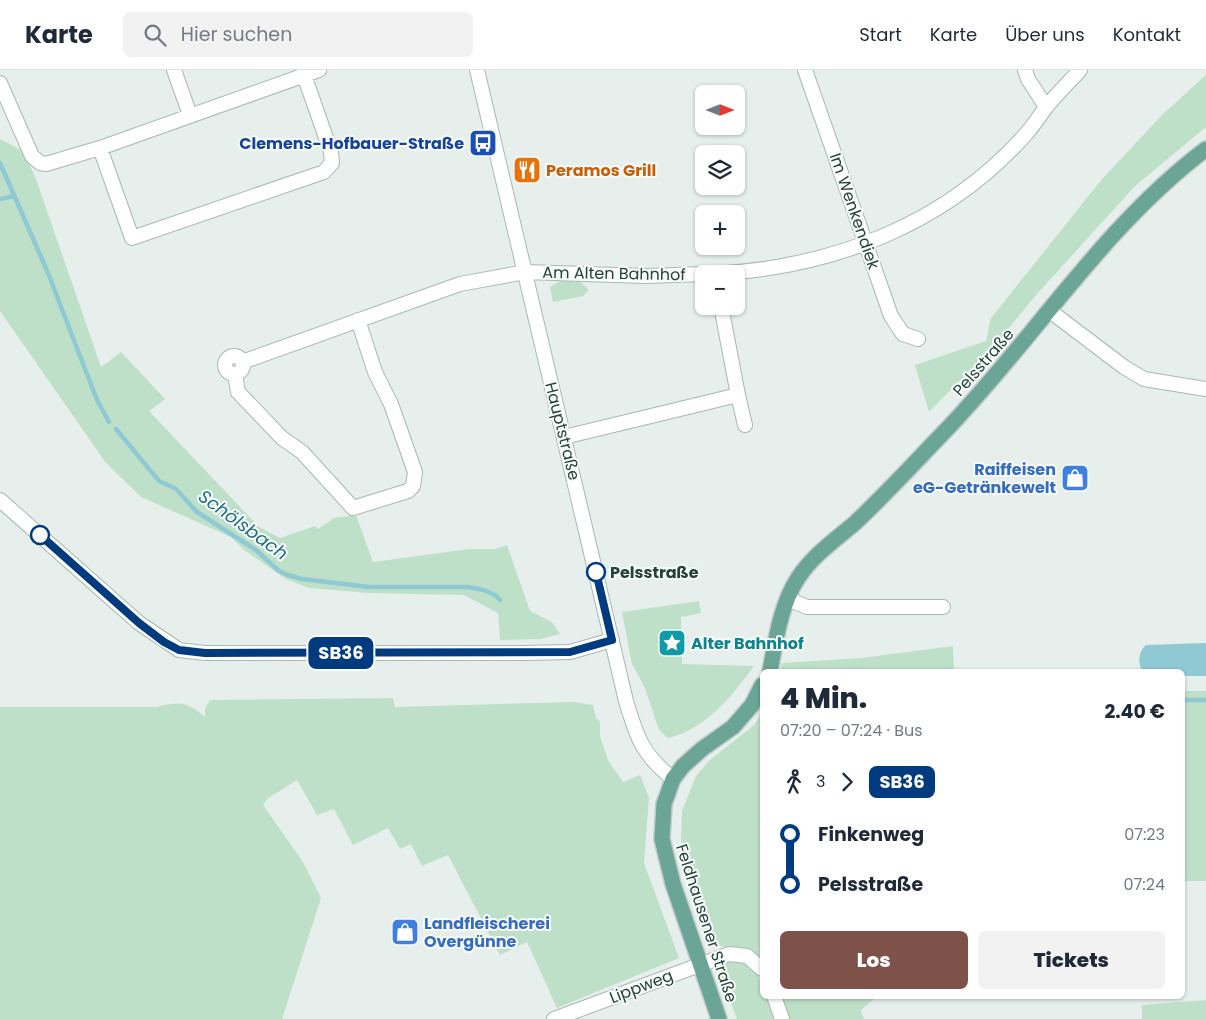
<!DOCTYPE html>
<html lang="de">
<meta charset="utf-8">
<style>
body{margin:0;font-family:Poppins,sans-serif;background:#f2f2f3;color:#1f2937;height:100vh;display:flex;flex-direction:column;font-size:19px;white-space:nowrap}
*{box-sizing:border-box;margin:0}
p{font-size:16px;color:#747a83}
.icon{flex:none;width:28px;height:28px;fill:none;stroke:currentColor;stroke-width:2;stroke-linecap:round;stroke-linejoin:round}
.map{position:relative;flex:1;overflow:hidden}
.drawer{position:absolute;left:760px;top:599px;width:425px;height:330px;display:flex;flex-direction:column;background:#fff;border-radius:8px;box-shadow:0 1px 4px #0004}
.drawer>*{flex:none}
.badge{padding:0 10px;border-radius:8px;font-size:18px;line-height:32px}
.needle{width:32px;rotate:90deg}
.fabs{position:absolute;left:695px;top:15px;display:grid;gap:10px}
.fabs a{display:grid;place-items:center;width:50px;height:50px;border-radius:8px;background:#fff;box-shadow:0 1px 4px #0004;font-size:25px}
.map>.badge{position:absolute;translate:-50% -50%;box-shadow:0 0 0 2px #fff}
.legs{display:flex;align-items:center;gap:8px;height:55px;padding:0 20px;font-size:16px}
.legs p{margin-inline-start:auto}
.headline{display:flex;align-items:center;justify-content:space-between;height:85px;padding:0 20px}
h1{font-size:28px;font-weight:800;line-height:38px}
.button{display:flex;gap:10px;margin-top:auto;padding:10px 20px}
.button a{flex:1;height:58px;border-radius:8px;background:#7f5249;color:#fff;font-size:20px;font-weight:800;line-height:58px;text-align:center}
.button a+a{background:#f2f2f3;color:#1f2937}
ul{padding:0 20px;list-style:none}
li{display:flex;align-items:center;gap:18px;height:50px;font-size:19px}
li i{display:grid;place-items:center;width:8px;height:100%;margin:0 6px;background:currentColor}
li i::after{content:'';width:12px;height:12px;margin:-6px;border:4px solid;border-radius:50%;background:#fff}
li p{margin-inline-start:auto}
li:first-child i{background:linear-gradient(#0000 50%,currentColor 0)}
li:last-child i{background:linear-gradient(currentColor 50%,#0000 0)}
header{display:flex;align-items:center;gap:30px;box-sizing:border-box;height:70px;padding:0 25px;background:#fff;border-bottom:1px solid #e0e1e3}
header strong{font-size:24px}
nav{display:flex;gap:28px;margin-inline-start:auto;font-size:18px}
.search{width:350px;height:45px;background:#f2f2f3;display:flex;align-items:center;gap:12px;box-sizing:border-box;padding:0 18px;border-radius:8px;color:#747a83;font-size:19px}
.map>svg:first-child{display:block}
</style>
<header>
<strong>Karte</strong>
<div class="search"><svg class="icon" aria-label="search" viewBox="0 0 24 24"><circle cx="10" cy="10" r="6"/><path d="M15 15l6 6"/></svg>Hier suchen</div>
<nav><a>Start</a><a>Karte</a><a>Über uns</a><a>Kontakt</a></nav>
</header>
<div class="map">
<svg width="1206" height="949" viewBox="0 0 1206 949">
<rect width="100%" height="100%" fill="#e6efeb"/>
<!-- green -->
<path fill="#bfe0c8" d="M 1206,5 L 1206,57 L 1135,116 L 1036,225 L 996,274 L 929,342 L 915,295 L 986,271 L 991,248 L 1102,109 L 1163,44 Z
M 0,69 L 24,82 L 36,109 L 101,297 L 121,282 L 165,329 L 149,341 L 259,457 L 280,468 L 315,456 L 318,459 L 334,448 L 356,445 L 373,492 L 469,479 L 495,479 L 507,475 L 530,541 L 552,552 L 560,564 L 540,569 L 500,570 L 498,543 L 464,525 L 368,523 L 309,518 L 286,509 L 244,480 L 231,467 L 141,427 L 106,393 L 0,241 Z
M 560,211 L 579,211 L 589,220 L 583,226 L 553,232 L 550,217 Z
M 699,531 L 701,543 L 681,547 L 682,594 L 754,596 C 733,625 705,660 668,668 L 659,660 L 645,618 L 632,594 L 622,542 Z
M 953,576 L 954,601 L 780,601 L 782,593 L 862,588 Z
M 1182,621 L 1206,621 L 1206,811 L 1183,811 Z
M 393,628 L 395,637 L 574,632 L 593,635 L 596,648 L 600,652 L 600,666 L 608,690 L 623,712 L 640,705 L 649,728 L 644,793 L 679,888 L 557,938 L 527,872 L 500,885 L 448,785 L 422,796 L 411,774 L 400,779 L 388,758 L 353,775 L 334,739 L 317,745 L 297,710 L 267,729 L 263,735 L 303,792 L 321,828 L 282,949 L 0,949 L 0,637 L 156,637 C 180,631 187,632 205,647 L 205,639 L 210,630 Z
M 762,643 L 762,890 C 747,881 733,876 715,876 L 702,860 L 681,771 L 682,741 L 696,706 L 710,690 L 754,655 Z
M 726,891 C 751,890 762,902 762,926 L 767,926 L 775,949 L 737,949 L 718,898 L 718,895 Z
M 781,926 L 878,926 L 861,940 L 864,949 L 790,949 Z
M 1206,930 L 1206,949 L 1142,949 L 1142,935 Z"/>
<!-- water -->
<path fill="#8ec9d4" d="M 1206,573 L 1206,606 L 1183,606 L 1182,601 L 1142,601 C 1138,592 1138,582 1146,575 Z"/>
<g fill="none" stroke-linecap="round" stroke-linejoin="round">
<!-- stream -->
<path stroke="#8ec9d4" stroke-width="4.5" d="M 0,93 L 48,203 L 97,330 L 109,352
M 0,129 L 14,126
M 116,359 L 159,411 L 176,419 L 197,442 L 256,480 L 279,501 L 288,505 L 302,509 L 369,517 L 468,517 L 484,520 L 495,525 L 500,530
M 1182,630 L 1206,630"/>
<defs>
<path id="minor" d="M 174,0 L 190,45
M 477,0 L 626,631 C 637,668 642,684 673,709
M 805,0 L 891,246 L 903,264 L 918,269
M 1025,0 L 1028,9 L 1046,37
M 0,13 L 32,86 L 40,93 L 46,94 L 100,78 L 319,0
M 100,78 L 132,168 L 324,102 L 332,93 L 331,82 L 304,5
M 714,204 C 834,197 945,155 1026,64 C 1034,55 1040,45 1047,36 C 1057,24 1069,12 1080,0
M 1050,241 L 1124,297 L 1144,309 L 1206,319
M225 295a9 9 0 1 1 18 0a9 9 0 1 1-18 0Z
M 242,292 L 460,214 L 525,202 L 646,206 L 704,204
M 235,304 L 238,322 L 282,368 L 302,382 L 353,438 L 408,421 L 413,416 L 415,402 L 391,334 L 375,302 L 358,250
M 738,325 L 745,355
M 564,367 L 738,325 L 721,236
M 0,430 L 139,553 L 179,580 L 205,583 L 523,583 L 570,582 L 612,570
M 788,529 L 807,537 L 943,537
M 774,926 L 782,949
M 554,949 L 729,884 L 747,886 L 762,899"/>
<path id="major" d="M 770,601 C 776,570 780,536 798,508 C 812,486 835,470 855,453 C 887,423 917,390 948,358 C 1035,267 1104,156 1206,79
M 719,949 L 673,814 L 662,769 L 664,734 L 673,709 L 683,696 L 702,679 L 733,657 L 752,635 L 762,615"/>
</defs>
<!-- minor casing -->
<use href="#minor" stroke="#a8b8b2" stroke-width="16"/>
<!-- major casing -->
<use href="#major" stroke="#c2cac8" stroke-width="18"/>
<!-- minor -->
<use href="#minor" stroke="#fff" stroke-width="14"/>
<!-- major -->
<use href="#major" stroke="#6aa596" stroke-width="15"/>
</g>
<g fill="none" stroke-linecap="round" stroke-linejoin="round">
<defs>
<path id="line-1" d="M 40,465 L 139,553 L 164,572 L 179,580 L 205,583 L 570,582 L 612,570 L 596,502"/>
</defs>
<!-- line-1 casing -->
<use href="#line-1" stroke="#fff" stroke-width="11"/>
<!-- line-1 -->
<use href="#line-1" stroke="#003b80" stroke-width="8"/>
</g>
<!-- icons -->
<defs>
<symbol id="bus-square" viewBox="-11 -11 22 22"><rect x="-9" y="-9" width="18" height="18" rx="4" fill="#1a4fb4" stroke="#f7fbf9"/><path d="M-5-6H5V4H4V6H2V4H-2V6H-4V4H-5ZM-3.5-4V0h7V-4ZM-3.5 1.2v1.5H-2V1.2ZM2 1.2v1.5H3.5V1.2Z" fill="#fff"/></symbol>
<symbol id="restaurant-square" viewBox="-11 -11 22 22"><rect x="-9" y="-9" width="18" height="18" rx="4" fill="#e8710a" stroke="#f7fbf9"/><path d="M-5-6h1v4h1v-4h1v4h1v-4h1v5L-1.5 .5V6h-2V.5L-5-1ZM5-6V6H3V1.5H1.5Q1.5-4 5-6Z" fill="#fff"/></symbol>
<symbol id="shop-square" viewBox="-11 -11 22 22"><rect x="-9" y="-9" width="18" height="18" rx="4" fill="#3f7fe0" stroke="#f7fbf9"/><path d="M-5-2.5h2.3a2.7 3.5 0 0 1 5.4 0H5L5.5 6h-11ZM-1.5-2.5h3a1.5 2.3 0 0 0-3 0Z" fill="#fff"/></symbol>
<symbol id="sight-square" viewBox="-11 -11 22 22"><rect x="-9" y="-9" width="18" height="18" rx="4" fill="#0f9aa8" stroke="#f7fbf9"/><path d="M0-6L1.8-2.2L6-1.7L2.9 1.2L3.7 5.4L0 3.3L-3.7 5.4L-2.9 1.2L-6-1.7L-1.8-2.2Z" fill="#fff"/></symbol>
</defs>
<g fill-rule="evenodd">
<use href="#bus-square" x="467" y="57" width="32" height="32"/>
<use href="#restaurant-square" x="511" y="84" width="32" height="32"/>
<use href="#shop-square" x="1059" y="392" width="32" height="32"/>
<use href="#sight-square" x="656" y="557" width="32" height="32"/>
<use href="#shop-square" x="389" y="846" width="32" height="32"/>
</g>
<!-- markers -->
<g fill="#fff" stroke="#003b80" stroke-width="2.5">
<circle cx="40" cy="465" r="9"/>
<circle cx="596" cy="502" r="9"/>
</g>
<g text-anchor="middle" stroke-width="4" stroke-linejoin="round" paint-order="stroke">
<!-- transit labels -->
<g font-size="16" font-weight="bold" fill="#164399" stroke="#f7fbf9" text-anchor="end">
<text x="464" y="79">Clemens-Hofbauer-Straße</text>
</g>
<!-- food labels -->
<g font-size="16" font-weight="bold" fill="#c56008" stroke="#f7fbf9" text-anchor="start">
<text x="546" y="106">Peramos Grill</text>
</g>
<!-- street labels -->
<g font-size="16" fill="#24423a" stroke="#f7fbf9">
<text transform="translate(855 141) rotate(71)" y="6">Im Wenkendiek</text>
<text transform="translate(614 203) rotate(1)" y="6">Am Alten Bahnhof</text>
<text transform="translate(983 292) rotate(-49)" y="6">Pelsstraße</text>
<text transform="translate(563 361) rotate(76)" y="6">Hauptstraße</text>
<text transform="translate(707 853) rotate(72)" y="6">Feldhausener Straße</text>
<text transform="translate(641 916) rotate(-21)" y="6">Lippweg</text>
</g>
<!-- shop labels -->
<g font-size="16" font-weight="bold" fill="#366cbe" stroke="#f7fbf9" text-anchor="end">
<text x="1056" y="405">Raiffeisen<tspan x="1056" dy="18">eG-Getränkewelt</tspan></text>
<text x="424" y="859" text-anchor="start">Landfleischerei<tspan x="424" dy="18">Overgünne</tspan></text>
</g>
<!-- stop labels -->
<g font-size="16" font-weight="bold" fill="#24423a" stroke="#f7fbf9" text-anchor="start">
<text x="610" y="508">Pelsstraße</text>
</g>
<!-- culture labels -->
<g font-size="16" font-weight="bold" fill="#0d838f" stroke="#f7fbf9" text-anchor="start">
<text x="691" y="579">Alter Bahnhof</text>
</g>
<!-- water labels -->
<g font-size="18" font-style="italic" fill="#1c6f80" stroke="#f7fbf9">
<text transform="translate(243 455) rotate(36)" y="6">Schölsbach</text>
</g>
</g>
</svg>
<div class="fabs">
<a><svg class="needle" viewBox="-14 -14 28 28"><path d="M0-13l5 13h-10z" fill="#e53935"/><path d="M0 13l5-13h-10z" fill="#747a83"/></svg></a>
<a><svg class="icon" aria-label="layers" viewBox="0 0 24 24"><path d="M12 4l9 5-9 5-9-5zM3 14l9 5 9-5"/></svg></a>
<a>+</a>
<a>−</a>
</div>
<b class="badge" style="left:341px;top:583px;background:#003b80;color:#fff">SB36</b>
<section class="drawer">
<div class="headline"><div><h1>4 Min.</h1><p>07:20 – 07:24 · Bus</p></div><b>2.40 €</b></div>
<div class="legs"><svg class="icon" aria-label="walk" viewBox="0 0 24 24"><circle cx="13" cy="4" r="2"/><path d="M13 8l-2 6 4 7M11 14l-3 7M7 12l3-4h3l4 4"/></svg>3<svg class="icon" aria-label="forward" viewBox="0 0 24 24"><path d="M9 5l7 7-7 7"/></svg><b class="badge" style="background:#003b80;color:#fff">SB36</b></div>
<ul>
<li><i style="color:#003b80"></i><b>Finkenweg</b><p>07:23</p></li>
<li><i style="color:#003b80"></i><b>Pelsstraße</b><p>07:24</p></li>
</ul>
<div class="button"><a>Los</a><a>Tickets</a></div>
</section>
</div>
